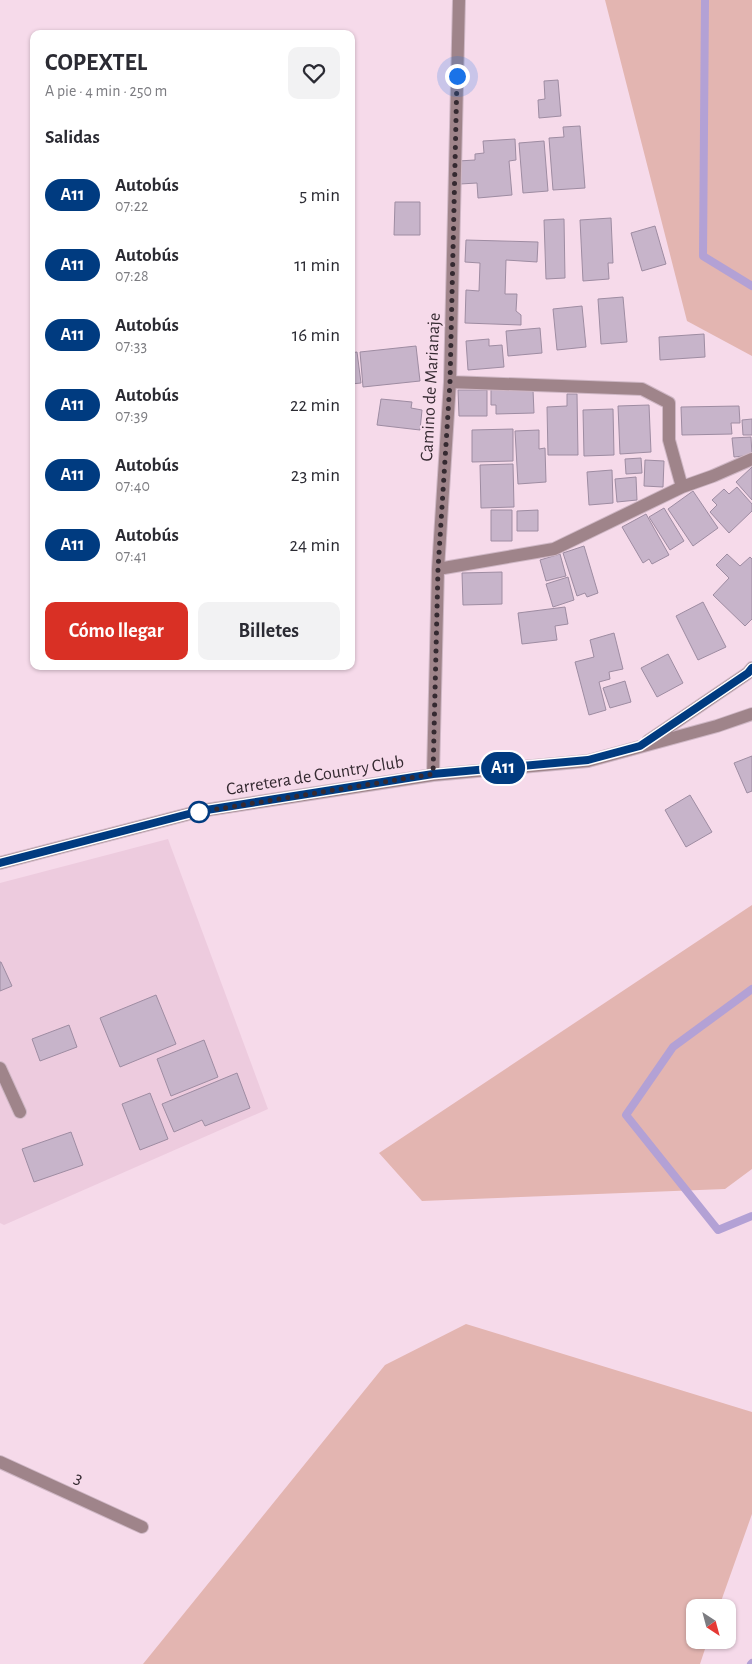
<!DOCTYPE html>
<html lang="es">
<meta charset="utf-8">
<style>
body{margin:0;font-family:"Alegreya Sans",sans-serif;background:#f2f2f3;color:#2b2b33;height:100vh;display:flex;flex-direction:column;font-size:19px;white-space:nowrap}
*{box-sizing:border-box;margin:0}
p{font-size:16px;color:#7c7c81}
.icon{flex:none;width:28px;height:28px;fill:none;stroke:currentColor;stroke-width:2;stroke-linecap:round;stroke-linejoin:round}
.map{position:relative;flex:1;overflow:hidden}
.panel{position:absolute;left:30px;top:30px;width:325px;height:640px;display:flex;flex-direction:column;background:#fff;border-radius:10px;box-shadow:0 1px 4px #0004}
.panel>*{flex:none}
.badge{padding:0 10px;border-radius:16px;font-size:18px;line-height:32px}
.needle{width:32px;rotate:144deg}
.buttons{position:absolute;left:686px;top:1599px;display:grid;gap:10px}
.buttons a{display:grid;place-items:center;width:50px;height:50px;border-radius:10px;background:#fff;box-shadow:0 1px 4px #0004;font-size:25px}
.you{position:absolute;width:25px;height:25px;margin:-12px;border:4px solid #fff;border-radius:50%;background:#1a73e8;box-shadow:0 0 0 8px #1a73e833}
.map>.badge{position:absolute;translate:-50% -50%;box-shadow:0 0 0 2px #fff}
h2{padding:0 15px;font-size:19px;line-height:45px}
.round{display:grid;place-items:center;flex:none;width:52px;height:52px;border-radius:10px;background:#f2f2f3}
.summary{display:flex;align-items:center;justify-content:space-between;height:85px;padding:0 15px}
h1{font-size:24px;font-weight:600;line-height:38px}
.action{display:flex;gap:10px;margin-top:auto;padding:10px 15px}
.action a{flex:1;height:58px;border-radius:10px;background:#d93025;color:#fff;font-size:20px;font-weight:600;line-height:58px;text-align:center}
.action a+a{background:#f2f2f3;color:#2b2b33}
ul{padding:0;list-style:none}
li{display:flex;align-items:center;gap:15px;height:70px;padding:0 15px}
li div{flex:1}
li b{display:block;font-size:19px}
li em{font-style:normal}
li .badge{min-width:55px;font-weight:700;text-align:center}
.map>svg:first-child{display:block}
</style>
<div class="map">
<svg width="752" height="1664" viewBox="0 0 752 1664">
<rect width="100%" height="100%" fill="#f6daea"/>
<!-- built -->
<path fill="#edcbde" d="M 168,839 L 268,1109 L 4,1225 L 0,1223 L 0,883 Z"/>
<!-- green -->
<path fill="#e3b5b1" d="M 605,0 L 752,0 L 752,356 L 687,321 Z
M 752,905 L 752,1169 L 725,1189 L 422,1201 L 379,1153 Z
M 466,1324 L 752,1412 L 752,1514 L 719,1607 L 695,1608 L 695,1640 L 708,1640 L 700,1664 L 143,1664 L 385,1365 Z"/>
<g fill="none" stroke-linecap="round" stroke-linejoin="round">
<!-- stream -->
<path stroke="#b3a1d5" stroke-width="8" d="M 705,0 L 703,256 L 752,286
M 752,989 L 673,1047 L 626,1115 L 718,1230 L 752,1216
M 751,1664 L 752,1663"/>
</g>
<!-- building -->
<path fill="#c7b4ca" stroke="#9e8ca2" d="M 558,80 L 561,116 L 539,118 L 538,100 L 545,99 L 544,81 Z
M 580,126 L 585,188 L 553,190 L 549,138 L 564,137 L 563,127 Z
M 515,139 L 516,160 L 509,161 L 512,195 L 478,198 L 477,183 L 460,184 L 458,161 L 475,160 L 475,154 L 484,153 L 483,141 Z
M 544,141 L 548,191 L 523,193 L 519,143 Z
M 395,202 L 420,202 L 420,235 L 394,235 Z
M 611,218 L 613,263 L 608,263 L 609,279 L 583,281 L 580,220 Z
M 564,219 L 565,278 L 546,279 L 544,220 Z
M 655,226 L 666,264 L 642,271 L 631,233 Z
M 466,240 L 538,242 L 537,262 L 506,260 L 505,294 L 517,294 L 516,311 L 521,315 L 521,325 L 465,323 L 466,290 L 479,291 L 480,263 L 465,262 Z
M 623,297 L 627,342 L 601,344 L 598,299 Z
M 582,306 L 586,347 L 557,350 L 553,309 Z
M 540,328 L 542,353 L 508,356 L 506,331 Z
M 704,334 L 705,357 L 660,360 L 659,337 Z
M 489,339 L 489,346 L 502,345 L 504,367 L 468,370 L 466,341 Z
M 416,346 L 420,381 L 363,387 L 360,352 Z
M 357,352 L 361,383 L 351,384 L 351,353 Z
M 491,387 L 533,390 L 534,413 L 496,414 L 496,405 L 491,405 Z
M 458,390 L 487,390 L 487,416 L 459,416 Z
M 567,394 L 577,394 L 578,455 L 548,455 L 547,407 L 567,406 Z
M 381,399 L 412,402 L 411,408 L 422,410 L 420,430 L 377,425 Z
M 649,405 L 651,452 L 620,454 L 618,406 Z
M 739,406 L 740,423 L 731,423 L 732,434 L 682,435 L 681,407 Z
M 613,409 L 614,455 L 584,456 L 583,410 Z
M 752,419 L 752,435 L 743,435 L 742,420 Z
M 513,429 L 513,461 L 472,462 L 472,430 Z
M 539,430 L 539,449 L 545,448 L 546,482 L 518,484 L 515,431 Z
M 751,437 L 752,455 L 734,457 L 732,438 Z
M 641,458 L 642,473 L 626,474 L 625,459 Z
M 645,460 L 664,461 L 663,487 L 644,486 Z
M 513,464 L 514,507 L 481,508 L 480,465 Z
M 752,467 L 752,500 L 736,482 Z
M 612,470 L 613,503 L 589,505 L 587,472 Z
M 636,477 L 637,500 L 617,502 L 615,479 Z
M 737,487 L 752,504 L 752,511 L 729,533 L 710,512 L 717,505 L 712,500 L 724,489 L 729,494 Z
M 693,491 L 718,528 L 693,546 L 668,509 Z
M 664,508 L 684,541 L 670,550 L 649,517 Z
M 491,510 L 512,510 L 512,541 L 491,541 Z
M 538,510 L 538,531 L 517,531 L 517,511 Z
M 646,514 L 669,555 L 652,564 L 649,559 L 643,563 L 622,527 Z
M 584,546 L 598,593 L 587,597 L 585,593 L 577,596 L 563,553 Z
M 560,554 L 566,576 L 546,581 L 540,560 Z
M 727,554 L 740,566 L 750,557 L 752,559 L 752,619 L 745,626 L 713,595 L 729,578 L 716,565 Z
M 502,572 L 502,604 L 463,605 L 462,573 Z
M 568,577 L 574,600 L 553,607 L 546,584 Z
M 703,602 L 726,647 L 698,660 L 676,616 Z
M 565,607 L 568,624 L 555,626 L 557,640 L 522,644 L 518,613 Z
M 614,633 L 623,669 L 609,672 L 610,679 L 599,682 L 606,710 L 589,715 L 575,662 L 594,657 L 590,640 Z
M 668,654 L 683,683 L 657,697 L 641,668 Z
M 625,681 L 631,702 L 610,708 L 603,688 Z
M 752,756 L 752,791 L 747,793 L 734,763 Z
M 690,795 L 712,832 L 686,847 L 665,810 Z
M 0,962 L 1,962 L 12,986 L 0,991 Z
M 156,995 L 176,1044 L 120,1067 L 100,1018 Z
M 69,1025 L 77,1047 L 40,1061 L 32,1039 Z
M 204,1040 L 218,1077 L 171,1096 L 157,1059 Z
M 237,1073 L 250,1108 L 205,1126 L 202,1120 L 174,1132 L 162,1104 Z
M 150,1093 L 168,1139 L 140,1150 L 122,1104 Z
M 71,1132 L 83,1165 L 34,1182 L 22,1149 Z"/>
<g fill="none" stroke-linecap="round" stroke-linejoin="round">
<defs>
<path id="minor" d="M 450,382 L 642,389 L 669,403 L 669,440 L 682,487 L 713,476 L 752,459
M 438,569 L 554,549 L 682,487
M 648,741 L 748,673 L 752,668
M 433,775 L 438,569 L 450,382 L 459,0
M 0,863 L 200,811 L 433,775 L 588,761 L 717,726 L 752,714
M 0,1068 L 20,1112
M 0,1462 L 142,1527"/>
</defs>
<!-- minor casing -->
<use href="#minor" stroke="#cfb7c5" stroke-width="14"/>
<!-- minor -->
<use href="#minor" stroke="#9f848a" stroke-width="12"/>
</g>
<g fill="none" stroke-linecap="round" stroke-linejoin="round">
<defs>
<path id="line" d="M 0,863 L 200,811 L 433,774 L 588,760 L 640,746 L 748,673 L 752,668"/>
</defs>
<!-- line casing -->
<use href="#line" stroke="#fff" stroke-width="11"/>
<!-- line -->
<use href="#line" stroke="#003b80" stroke-width="8"/>
<!-- walk -->
<path stroke="#352a31" stroke-width="5" stroke-dasharray="0 9" d="M 199,812 L 433,774 L 438,569 L 450,382 L 457,76"/>
</g>
<!-- markers -->
<circle fill="#fff" stroke="#003b80" stroke-width="2.5" cx="199" cy="812" r="10"/>
<g text-anchor="middle" stroke-width="4.5" stroke-linejoin="round" paint-order="stroke">
<!-- street labels -->
<g font-size="18" fill="#352a31" stroke="#f6daea">
<text transform="translate(430 387) rotate(-87)" y="6">Camino de Marianaje</text>
<text transform="translate(315 775) rotate(-9)" y="6">Carretera de Country Club</text>
<text transform="translate(79 1478) rotate(25)" y="6">3</text>
</g>
</g>
</svg>
<div class="buttons">
<a><svg class="needle" viewBox="-14 -14 28 28"><path d="M0-13l5 13h-10z" fill="#e53935"/><path d="M0 13l5-13h-10z" fill="#7c7c81"/></svg></a>
</div>
<div class="you" style="left:457px;top:76px"></div>
<b class="badge" style="left:503px;top:768px;background:#003b80;color:#fff">A11</b>
<section class="panel">
<div class="summary"><div><h1>COPEXTEL</h1><p>A pie · 4 min · 250 m</p></div><a class="round"><svg class="icon" aria-label="heart" viewBox="0 0 24 24"><path d="M12 20l-8-8c-3-5 5-10 8-4 3-6 11-1 8 4z"/></svg></a></div>
<h2>Salidas</h2>
<ul>
<li><span class="badge" style="background:#003b80;color:#fff">A11</span><div><b>Autobús</b><p>07:22</p></div><em>5 min</em></li>
<li><span class="badge" style="background:#003b80;color:#fff">A11</span><div><b>Autobús</b><p>07:28</p></div><em>11 min</em></li>
<li><span class="badge" style="background:#003b80;color:#fff">A11</span><div><b>Autobús</b><p>07:33</p></div><em>16 min</em></li>
<li><span class="badge" style="background:#003b80;color:#fff">A11</span><div><b>Autobús</b><p>07:39</p></div><em>22 min</em></li>
<li><span class="badge" style="background:#003b80;color:#fff">A11</span><div><b>Autobús</b><p>07:40</p></div><em>23 min</em></li>
<li><span class="badge" style="background:#003b80;color:#fff">A11</span><div><b>Autobús</b><p>07:41</p></div><em>24 min</em></li>
</ul>
<div class="action"><a>Cómo llegar</a><a>Billetes</a></div>
</section>
</div>
